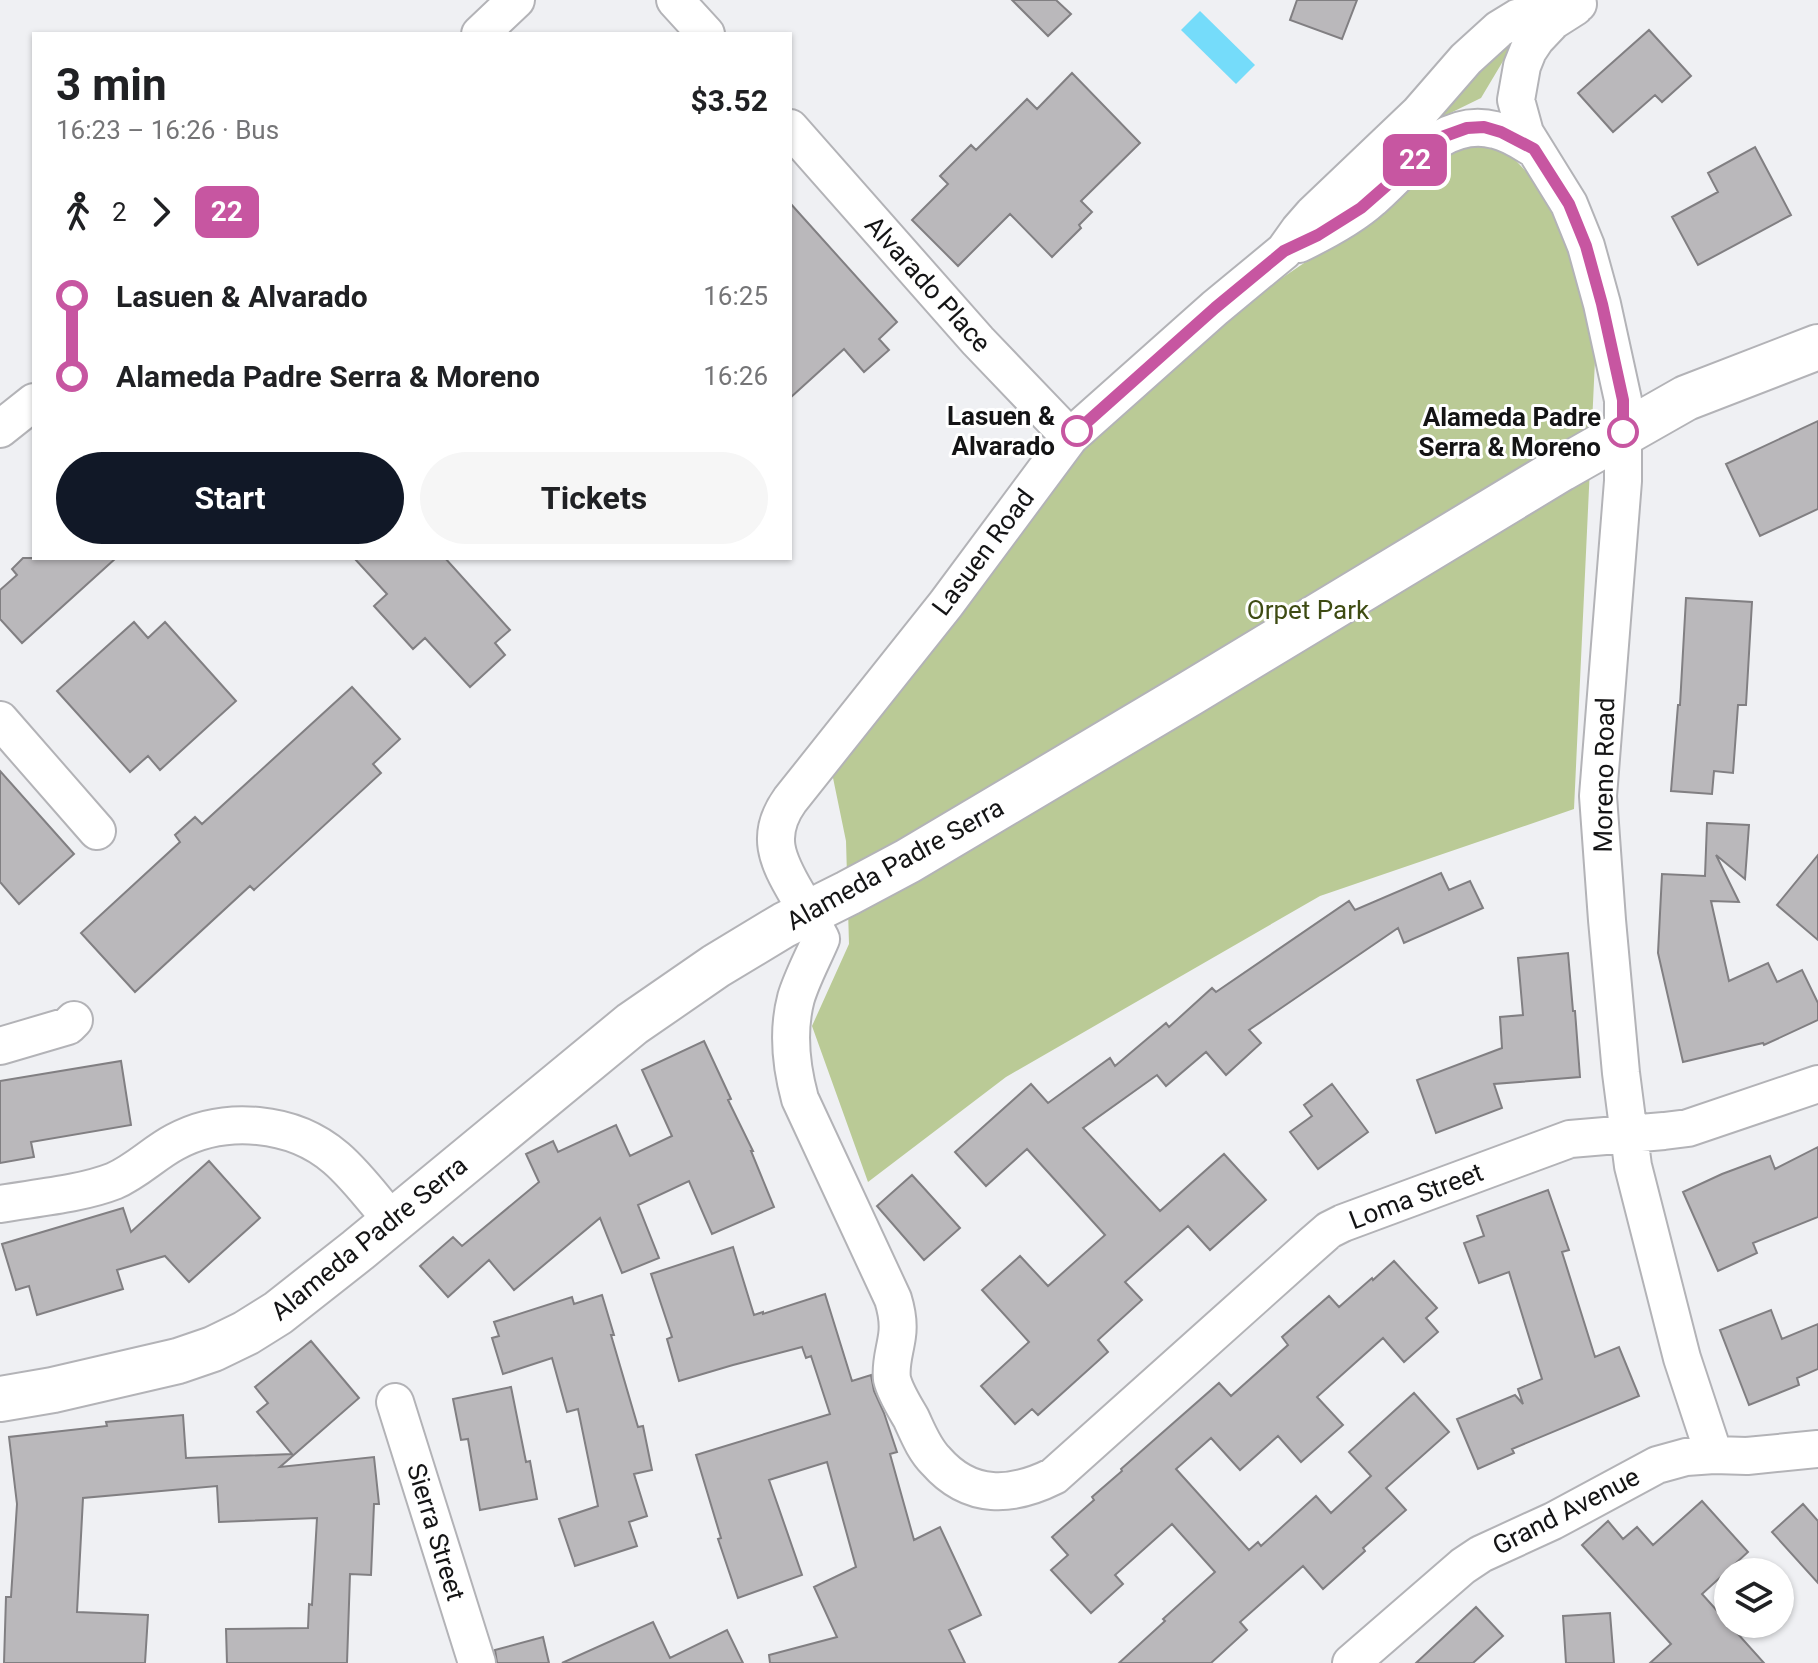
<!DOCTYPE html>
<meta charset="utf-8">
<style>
body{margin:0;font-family:Roboto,sans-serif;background:#f6f6f6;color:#202124;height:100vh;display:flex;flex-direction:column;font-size:30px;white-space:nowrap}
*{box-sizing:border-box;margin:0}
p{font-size:26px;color:#757577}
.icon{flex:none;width:44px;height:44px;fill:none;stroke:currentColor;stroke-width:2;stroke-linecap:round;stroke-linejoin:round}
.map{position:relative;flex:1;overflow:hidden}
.details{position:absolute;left:32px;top:32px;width:760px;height:528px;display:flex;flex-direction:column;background:#fff;border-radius:0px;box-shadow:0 2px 6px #0004}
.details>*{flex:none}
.badge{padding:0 16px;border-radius:12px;font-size:28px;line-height:52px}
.controls{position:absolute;left:1714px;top:1558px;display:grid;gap:16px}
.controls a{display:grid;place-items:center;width:80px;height:80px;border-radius:50%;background:#fff;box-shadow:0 2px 6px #0004;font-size:40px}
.map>.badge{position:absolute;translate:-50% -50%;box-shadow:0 0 0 4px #fff}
.legs{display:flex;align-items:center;gap:12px;height:88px;padding:0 24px;font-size:26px}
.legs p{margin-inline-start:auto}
.headline{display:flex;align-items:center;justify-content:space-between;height:136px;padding:0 24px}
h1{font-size:44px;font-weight:700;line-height:60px}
.primary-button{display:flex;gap:16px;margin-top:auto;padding:16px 24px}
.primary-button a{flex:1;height:92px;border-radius:48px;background:#111827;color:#fff;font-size:32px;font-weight:700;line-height:92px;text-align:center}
.primary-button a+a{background:#f6f6f6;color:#202124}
ul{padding:0 24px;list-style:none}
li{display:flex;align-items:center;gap:28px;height:80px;font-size:30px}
li i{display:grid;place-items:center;width:12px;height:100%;margin:0 10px;background:currentColor}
li i::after{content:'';width:20px;height:20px;margin:-10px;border:6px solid;border-radius:50%;background:#fff}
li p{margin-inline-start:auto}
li:first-child i{background:linear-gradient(#0000 50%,currentColor 0)}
li:last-child i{background:linear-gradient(currentColor 50%,#0000 0)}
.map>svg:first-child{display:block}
</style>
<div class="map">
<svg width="1818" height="1663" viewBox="0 0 1818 1663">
<rect width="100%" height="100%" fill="#eff0f3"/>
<!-- green -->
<path fill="#baca96" d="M 1518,36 L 1481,98 L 1434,121 L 1449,99 Z
M 1471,142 L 1508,152 L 1547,194 L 1579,281 L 1595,360 L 1574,809 L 1320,896 L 1006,1077 L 868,1182 L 812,1026 L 849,944 L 846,841 L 832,773 L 1063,467 L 1228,315 L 1370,218 L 1434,160 Z"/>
<!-- water -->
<path fill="#75dcfa" d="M 1200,11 L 1255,65 L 1236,84 L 1181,30 Z"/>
<!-- building -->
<path fill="#bab8bb" stroke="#817f82" stroke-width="2" d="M 1012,0 L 1056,0 L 1071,14 L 1048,36 Z
M 1297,0 L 1357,0 L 1342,39 L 1290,20 Z
M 1649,30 L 1691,76 L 1662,102 L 1655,95 L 1613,132 L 1578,93 Z
M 1072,73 L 1140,143 L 1081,201 L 1092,212 L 1079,225 L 1081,228 L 1052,257 L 1010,214 L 958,266 L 912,220 L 948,184 L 940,176 L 971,145 L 976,150 L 1027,99 L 1037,109 Z
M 1755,147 L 1791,215 L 1698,265 L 1672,217 L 1718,192 L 1708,173 Z
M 790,203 L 897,322 L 879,339 L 889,350 L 864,372 L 844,349 L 790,398 Z
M 1818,421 L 1818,509 L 1760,536 L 1726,464 Z
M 23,558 L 116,558 L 22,643 L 0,619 L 0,590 L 17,575 L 12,569 Z
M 354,558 L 445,558 L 510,630 L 495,643 L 505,655 L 470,687 L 425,638 L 413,649 L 374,606 L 387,594 Z
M 1686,598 L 1752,602 L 1746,705 L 1738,705 L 1733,773 L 1714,771 L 1712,794 L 1671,791 L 1678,705 L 1680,705 Z
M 134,622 L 148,638 L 165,622 L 236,701 L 160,770 L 148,756 L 130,772 L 57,691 Z
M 352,687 L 400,739 L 373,764 L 381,773 L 254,890 L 250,886 L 135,992 L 81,933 L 180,842 L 175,835 L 195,817 L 202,824 Z
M 0,771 L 74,854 L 19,904 L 0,882 Z
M 1707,823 L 1749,825 L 1745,879 L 1716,855 L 1739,902 L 1711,901 L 1729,981 L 1768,963 L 1777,982 L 1802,970 L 1818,1003 L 1818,1020 L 1764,1045 L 1763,1043 L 1683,1062 L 1658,953 L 1662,874 L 1705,876 Z
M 1818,855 L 1818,940 L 1777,905 Z
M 1441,873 L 1449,890 L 1470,881 L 1483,908 L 1404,943 L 1398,928 L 1249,1030 L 1261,1043 L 1226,1075 L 1206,1052 L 1166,1086 L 1157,1075 L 1083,1128 L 1160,1211 L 1224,1154 L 1266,1200 L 1210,1250 L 1188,1226 L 1125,1282 L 1142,1300 L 1098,1340 L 1108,1352 L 1038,1415 L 1032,1409 L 1015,1424 L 981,1386 L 1029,1342 L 982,1290 L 1020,1256 L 1048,1286 L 1105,1235 L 1027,1149 L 986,1186 L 955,1152 L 1031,1084 L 1048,1103 L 1110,1058 L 1115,1066 L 1166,1023 L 1169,1027 L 1212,988 L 1216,992 L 1349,901 L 1355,910 Z
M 1568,953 L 1573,1011 L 1575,1011 L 1580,1077 L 1494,1084 L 1502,1108 L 1436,1133 L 1417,1080 L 1502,1048 L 1500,1017 L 1523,1015 L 1518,958 Z
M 704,1041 L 731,1099 L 728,1100 L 753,1151 L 751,1151 L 774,1207 L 712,1234 L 689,1181 L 638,1205 L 659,1258 L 622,1273 L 600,1218 L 514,1290 L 489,1260 L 448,1297 L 420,1266 L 453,1237 L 462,1246 L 539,1182 L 526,1154 L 553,1141 L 558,1152 L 616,1125 L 630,1156 L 672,1136 L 642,1070 Z
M 121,1061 L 131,1125 L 31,1142 L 34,1157 L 0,1163 L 0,1081 Z
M 1332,1084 L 1368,1132 L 1318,1169 L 1290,1132 L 1312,1116 L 1304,1105 Z
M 1818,1147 L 1818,1217 L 1753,1243 L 1757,1253 L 1718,1271 L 1683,1192 L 1722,1174 L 1770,1156 L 1775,1169 Z
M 209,1161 L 260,1218 L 189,1282 L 165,1256 L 117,1270 L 123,1289 L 37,1315 L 29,1286 L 16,1290 L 2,1244 L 123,1208 L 131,1232 Z
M 912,1175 L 960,1228 L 924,1260 L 877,1206 Z
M 1548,1190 L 1569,1250 L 1562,1252 L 1595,1357 L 1619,1347 L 1639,1396 L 1512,1449 L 1514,1453 L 1478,1469 L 1457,1419 L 1515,1395 L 1523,1404 L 1518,1389 L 1542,1379 L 1509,1272 L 1479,1283 L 1464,1243 L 1484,1236 L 1477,1216 Z
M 733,1247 L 754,1315 L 763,1312 L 763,1314 L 825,1294 L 852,1381 L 871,1375 L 874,1391 L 884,1413 L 897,1452 L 890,1454 L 914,1540 L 940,1527 L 981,1615 L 949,1630 L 965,1663 L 770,1663 L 769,1655 L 837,1637 L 814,1587 L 856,1567 L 827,1462 L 769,1480 L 802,1575 L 738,1598 L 718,1539 L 721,1538 L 696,1455 L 830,1414 L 811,1356 L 806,1358 L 802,1347 L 733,1365 L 679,1381 L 667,1339 L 672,1337 L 651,1274 Z
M 1394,1261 L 1437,1308 L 1426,1318 L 1438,1332 L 1404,1362 L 1383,1338 L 1317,1397 L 1343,1425 L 1301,1462 L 1278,1436 L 1240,1470 L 1211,1438 L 1176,1469 L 1249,1550 L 1258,1542 L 1261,1546 L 1316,1496 L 1331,1513 L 1371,1476 L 1349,1452 L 1414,1393 L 1449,1432 L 1386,1488 L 1406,1510 L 1363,1548 L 1365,1551 L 1323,1589 L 1303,1566 L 1240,1622 L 1247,1630 L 1211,1663 L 1119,1663 L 1165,1621 L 1163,1619 L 1215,1572 L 1172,1524 L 1115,1575 L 1123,1584 L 1091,1613 L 1051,1570 L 1068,1555 L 1052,1537 L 1094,1500 L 1092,1497 L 1122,1471 L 1121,1469 L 1219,1383 L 1231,1396 L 1288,1345 L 1282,1337 L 1329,1296 L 1339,1307 L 1372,1278 L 1373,1280 Z
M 602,1295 L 614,1335 L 611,1335 L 638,1427 L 643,1426 L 652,1470 L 634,1474 L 647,1516 L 629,1522 L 637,1546 L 575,1566 L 559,1519 L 598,1506 L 578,1409 L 567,1412 L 552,1358 L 503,1374 L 492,1338 L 499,1336 L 494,1322 L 572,1297 L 574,1304 Z
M 1771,1310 L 1782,1339 L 1818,1324 L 1818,1369 L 1797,1378 L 1799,1385 L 1749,1405 L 1720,1330 Z
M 311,1341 L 359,1398 L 280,1467 L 374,1457 L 379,1504 L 374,1504 L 371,1575 L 350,1574 L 347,1663 L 227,1663 L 226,1629 L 308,1628 L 309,1604 L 312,1605 L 317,1518 L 219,1522 L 217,1486 L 83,1498 L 77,1612 L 148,1615 L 145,1663 L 4,1663 L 6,1597 L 11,1597 L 17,1504 L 9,1437 L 107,1426 L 106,1422 L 183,1415 L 186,1458 L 292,1454 L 257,1412 L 268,1403 L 255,1387 Z
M 511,1387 L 526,1462 L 530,1461 L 537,1499 L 480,1510 L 468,1439 L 461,1440 L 453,1399 Z
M 1702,1501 L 1748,1552 L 1702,1594 L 1764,1663 L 1650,1663 L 1671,1644 L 1582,1545 L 1608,1521 L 1623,1539 L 1637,1527 L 1653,1545 Z
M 1803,1504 L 1818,1521 L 1818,1583 L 1772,1532 Z
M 1476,1607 L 1503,1636 L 1473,1663 L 1416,1663 Z
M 1610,1613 L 1614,1663 L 1566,1663 L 1563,1616 Z
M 653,1622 L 670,1658 L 727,1630 L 743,1663 L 562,1663 Z
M 543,1637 L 549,1663 L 497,1663 L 495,1650 Z"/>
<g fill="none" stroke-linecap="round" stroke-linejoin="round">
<defs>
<path id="street" d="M 675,0 L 706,34
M 1578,4 L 1536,12 L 1517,18 L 1499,29 L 1466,59 L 1419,113 L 1313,214 L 1299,230 L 1284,251 L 1215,308 L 1070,437 L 946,604 L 790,800 C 765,835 777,860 797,894 C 805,909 813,924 821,939 C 813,958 802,978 796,998 C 787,1032 791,1066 800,1099 L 893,1299 C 897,1312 899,1323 897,1336 C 895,1351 890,1364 892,1379 C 895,1392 904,1406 911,1418 C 918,1433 924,1449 936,1461 C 970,1500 1012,1497 1054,1476 L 1313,1244 L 1329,1230 L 1343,1223 L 1570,1139 L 1664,1131 L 1688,1128 L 1818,1084
M 1575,7 L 1553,21 L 1536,39 L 1528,51 L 1522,66 L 1516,100 L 1525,133 L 1569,204 L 1586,246 L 1602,304 L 1623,400 L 1623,481 L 1598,796 L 1607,920 L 1621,1073 L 1633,1166 L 1682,1358 L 1714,1455
M 480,34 L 516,0
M 790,128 L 978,341 L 1070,437
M 1299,244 C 1324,232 1351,218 1372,199 C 1407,169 1442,116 1495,130 C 1509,133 1521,141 1534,149
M 0,429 L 34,402
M 0,720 L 97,831
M 0,1046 L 68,1026 L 74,1020
M 0,1204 C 35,1198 81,1194 114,1181 C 137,1171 154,1153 175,1142 C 225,1115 293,1121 336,1158 C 357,1176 375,1201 393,1222
M 395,1402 L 477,1663
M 1351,1663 L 1463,1566 L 1481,1554 L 1553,1521 L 1657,1465 L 1686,1457 L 1714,1455 L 1747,1456 L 1818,1449"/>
<path id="secondary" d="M 0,1399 L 53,1390 L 178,1361 L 213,1349 L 246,1333 L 278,1313 L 358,1250 L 632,1024 L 716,966 L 784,925 L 848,893 L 908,861 L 1189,694 L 1561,469 L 1686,398 L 1818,347"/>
</defs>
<!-- street casing -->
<use href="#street" stroke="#b3b3b7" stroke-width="40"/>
<!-- secondary casing -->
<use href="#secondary" stroke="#b3b3b7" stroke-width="48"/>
<!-- street -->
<use href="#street" stroke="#fff" stroke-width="36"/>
<!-- secondary -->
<use href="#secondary" stroke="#fff" stroke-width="44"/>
</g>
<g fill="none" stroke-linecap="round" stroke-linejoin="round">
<defs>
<path id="line-1" d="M 1077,431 L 1215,308 L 1284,251 L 1318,235 L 1361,208 L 1442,137 L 1467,128 L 1484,127 L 1501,132 L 1534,149 L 1569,204 L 1586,246 L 1602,304 L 1623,400 L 1623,432"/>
</defs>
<!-- line-1 casing -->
<use href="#line-1" stroke="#fff" stroke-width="18"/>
<!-- line-1 -->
<use href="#line-1" stroke="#c756a1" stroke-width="12"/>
</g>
<!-- markers -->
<g fill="#fff" stroke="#c756a1" stroke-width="4">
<circle cx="1077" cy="431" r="14"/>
<circle cx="1623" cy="432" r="14"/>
</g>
<g text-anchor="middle" stroke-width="6" stroke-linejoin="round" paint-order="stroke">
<!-- street labels -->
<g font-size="26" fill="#141415" stroke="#fff">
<text transform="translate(928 284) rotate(48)" y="9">Alvarado Place</text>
<text transform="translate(983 552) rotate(-53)" y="9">Lasuen Road</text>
<text transform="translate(1604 775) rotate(-89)" y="9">Moreno Road</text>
<text transform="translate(895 864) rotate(-29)" y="9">Alameda Padre Serra</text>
<text transform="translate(1416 1196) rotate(-21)" y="9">Loma Street</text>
<text transform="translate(369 1238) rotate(-39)" y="9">Alameda Padre Serra</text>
<text transform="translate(1566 1511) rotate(-27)" y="9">Grand Avenue</text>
<text transform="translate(436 1532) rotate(73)" y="9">Sierra Street</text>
</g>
<!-- stop labels -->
<g font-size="26" font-weight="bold" fill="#141415" stroke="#fff" text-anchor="end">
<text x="1055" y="425">Lasuen &amp;<tspan x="1055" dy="30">Alvarado</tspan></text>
<text x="1601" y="426">Alameda Padre<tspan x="1601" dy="30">Serra &amp; Moreno</tspan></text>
</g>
<!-- park labels -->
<g font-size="26" fill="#3e4b12" stroke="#fff">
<text x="1308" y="619">Orpet Park</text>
</g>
</g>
</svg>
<div class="controls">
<a><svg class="icon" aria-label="layers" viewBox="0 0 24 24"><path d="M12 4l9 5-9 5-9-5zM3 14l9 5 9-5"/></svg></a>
</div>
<b class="badge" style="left:1415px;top:160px;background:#c756a1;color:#fff">22</b>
<section class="details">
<div class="headline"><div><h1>3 min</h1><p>16:23 – 16:26 · Bus</p></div><b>$3.52</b></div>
<div class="legs"><svg class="icon" aria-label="walk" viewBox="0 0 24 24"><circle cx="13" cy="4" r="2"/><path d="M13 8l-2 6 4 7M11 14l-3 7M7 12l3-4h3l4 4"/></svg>2<svg class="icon" aria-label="forward" viewBox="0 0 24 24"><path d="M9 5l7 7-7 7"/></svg><b class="badge" style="background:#c756a1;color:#fff">22</b></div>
<ul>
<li><i style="color:#c756a1"></i><b>Lasuen &amp; Alvarado</b><p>16:25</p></li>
<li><i style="color:#c756a1"></i><b>Alameda Padre Serra &amp; Moreno</b><p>16:26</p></li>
</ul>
<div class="primary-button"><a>Start</a><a>Tickets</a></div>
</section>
</div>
